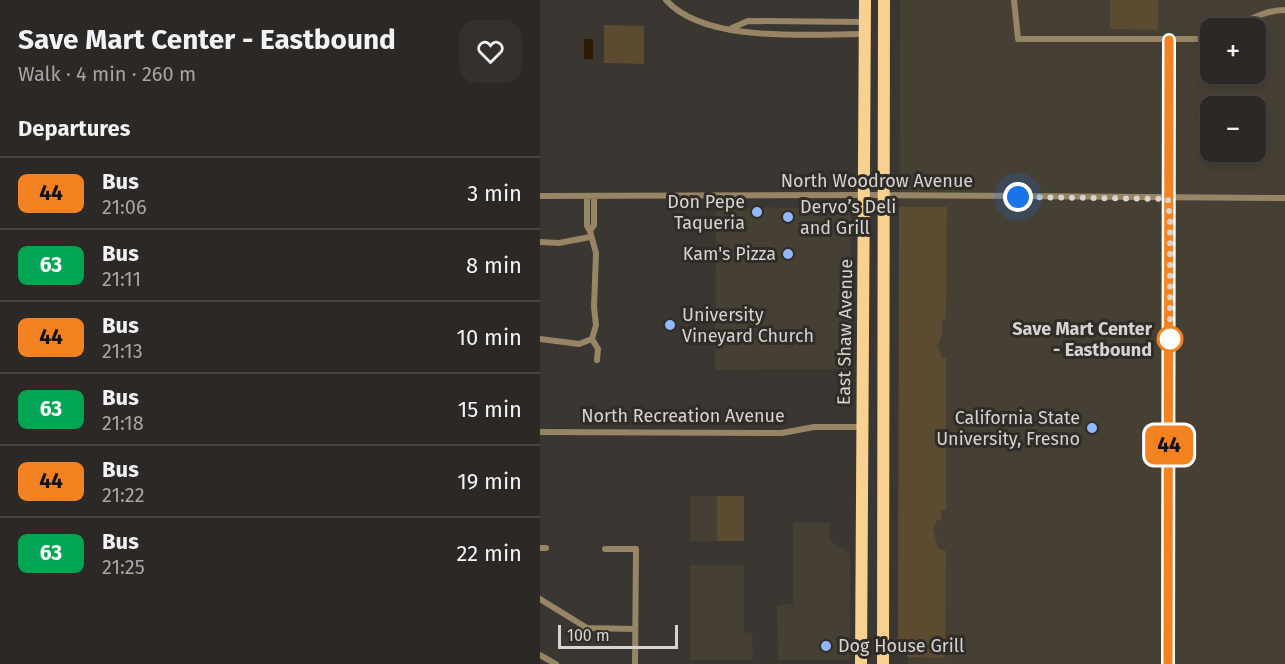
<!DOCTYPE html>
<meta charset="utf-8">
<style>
body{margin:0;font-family:"Fira Sans",sans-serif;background:#34302d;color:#f1f3f6;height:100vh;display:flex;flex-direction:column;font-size:22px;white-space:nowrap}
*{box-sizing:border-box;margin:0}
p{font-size:20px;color:#a6a6a7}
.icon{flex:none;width:33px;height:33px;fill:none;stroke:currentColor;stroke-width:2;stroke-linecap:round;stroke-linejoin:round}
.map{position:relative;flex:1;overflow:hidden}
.panel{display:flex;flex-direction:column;background:#2c2825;width:540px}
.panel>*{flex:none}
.badge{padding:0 12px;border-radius:9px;font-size:21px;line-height:39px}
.tools{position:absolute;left:660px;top:18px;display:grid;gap:12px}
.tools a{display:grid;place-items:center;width:66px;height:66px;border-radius:12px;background:#2c2825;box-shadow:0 3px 9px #0003,0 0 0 2px #484442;font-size:30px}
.scale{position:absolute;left:18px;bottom:15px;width:120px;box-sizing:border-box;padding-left:6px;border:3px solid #d6d4d1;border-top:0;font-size:16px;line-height:21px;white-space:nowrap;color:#d6d4d1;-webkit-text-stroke:4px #302c27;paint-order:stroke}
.you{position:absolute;width:30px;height:30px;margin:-15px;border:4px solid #fff;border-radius:50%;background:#1a73e8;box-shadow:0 0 0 9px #1a73e833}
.map>.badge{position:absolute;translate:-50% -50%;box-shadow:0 0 0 3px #fff}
h2{padding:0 18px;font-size:22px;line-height:54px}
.round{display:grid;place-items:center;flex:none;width:63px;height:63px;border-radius:18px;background:#34302d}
.overview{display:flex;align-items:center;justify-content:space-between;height:102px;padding:0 18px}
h1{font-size:28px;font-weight:700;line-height:45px}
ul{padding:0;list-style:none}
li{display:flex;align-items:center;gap:18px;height:72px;padding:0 18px;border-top:2px solid #484442}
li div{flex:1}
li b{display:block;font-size:22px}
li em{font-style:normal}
li .badge{min-width:66px;font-weight:700;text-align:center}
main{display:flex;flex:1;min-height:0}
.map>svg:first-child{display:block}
</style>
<main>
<section class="panel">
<div class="overview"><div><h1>Save Mart Center - Eastbound</h1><p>Walk · 4 min · 260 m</p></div><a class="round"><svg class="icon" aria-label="heart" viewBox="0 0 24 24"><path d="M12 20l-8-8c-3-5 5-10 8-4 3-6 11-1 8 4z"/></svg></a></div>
<h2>Departures</h2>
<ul>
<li><span class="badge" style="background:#f58220;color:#111">44</span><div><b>Bus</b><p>21:06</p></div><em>3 min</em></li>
<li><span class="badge" style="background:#00a651;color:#fff">63</span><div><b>Bus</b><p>21:11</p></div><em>8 min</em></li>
<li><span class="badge" style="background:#f58220;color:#111">44</span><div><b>Bus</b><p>21:13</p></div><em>10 min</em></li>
<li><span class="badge" style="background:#00a651;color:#fff">63</span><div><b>Bus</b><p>21:18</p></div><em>15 min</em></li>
<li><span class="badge" style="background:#f58220;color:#111">44</span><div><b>Bus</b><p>21:22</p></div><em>19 min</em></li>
<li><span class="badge" style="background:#00a651;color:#fff">63</span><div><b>Bus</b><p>21:25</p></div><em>22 min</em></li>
</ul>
</section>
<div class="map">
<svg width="745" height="664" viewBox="0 0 745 664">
<rect width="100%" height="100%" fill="#3a3631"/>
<!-- built -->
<path fill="#463f34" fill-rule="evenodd" d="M 360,0 L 745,0 L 745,664 L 368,664 L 367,649 L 358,648 ZM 670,28 L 716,28 L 716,74 L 670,74 ZM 670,106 L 716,106 L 716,152 L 670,152 Z
M 176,207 L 305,208 L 311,214 L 309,369 L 175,370 Z
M 150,496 L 177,496 L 177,541 L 150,541 Z
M 253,523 L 290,523 L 289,535 L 292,542 L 310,553 L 310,657 L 307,660 L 238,660 L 237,605 L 253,604 Z
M 150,565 L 204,565 L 204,632 L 212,633 L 213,660 L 150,660 Z"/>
<!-- green -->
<path fill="#5b4b31" d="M 570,0 L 618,0 L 618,30 L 570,29 Z
M 64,25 L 104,26 L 104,64 L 64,63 Z
M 359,207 L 407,207 L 406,319 L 402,319 L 402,334 L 399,344 L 396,345 L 396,347 L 399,347 L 402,358 L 406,358 L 406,510 L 401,510 L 401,520 L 397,520 L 393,529 L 398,548 L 406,551 L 405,658 L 367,657 L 367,649 L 358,648 Z
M 177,496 L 204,496 L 204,541 L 177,541 Z"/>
<!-- water -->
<path fill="#2b1b00" d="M 44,39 L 53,39 L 53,59 L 44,59 Z"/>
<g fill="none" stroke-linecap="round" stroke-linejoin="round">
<!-- minor -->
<path stroke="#978566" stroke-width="6" d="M 126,0 C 165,44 270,34 325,34
M 474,0 L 478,39 L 670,39
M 192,28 L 208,21 L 325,22
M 694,28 C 711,19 725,10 745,10
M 0,196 L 325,195 L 745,198
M 47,196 L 47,226 L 50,231 L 54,225 L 54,196
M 0,242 L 19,243 L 50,237
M 0,339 L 39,344 L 52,339 L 56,325 L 54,307 L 56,253 L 50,231
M 52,339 L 58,349 L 57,360
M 0,432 L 242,433 L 274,427 L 322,427
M 0,548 L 6,548
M 65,549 L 96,549 L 95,664
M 0,599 L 47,628 L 95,629
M 0,655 L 16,664
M 628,664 L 629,40"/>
<!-- primary -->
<path stroke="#f8d190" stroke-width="12" d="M 321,664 L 325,0
M 343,664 L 344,0"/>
</g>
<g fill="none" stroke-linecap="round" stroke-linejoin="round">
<defs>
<path id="line" d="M 628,664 L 629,40"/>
</defs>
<!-- line casing -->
<use href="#line" stroke="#fff" stroke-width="14"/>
<!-- line -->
<use href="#line" stroke="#f58220" stroke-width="9"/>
<!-- walk -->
<path stroke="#d6d4d1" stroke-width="6" stroke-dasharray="0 10.8" d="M 478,197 L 628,199 L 630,222 L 630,348 L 630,339"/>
</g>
<!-- markers -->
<g fill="#8fb8fd" stroke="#302c27" stroke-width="2">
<circle cx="217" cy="212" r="6"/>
<circle cx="248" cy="217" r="6"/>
<circle cx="248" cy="254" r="6"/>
<circle cx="130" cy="325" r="6"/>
<circle cx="552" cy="428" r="6"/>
<circle cx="286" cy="646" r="6"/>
</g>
<circle fill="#fff" stroke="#f58220" stroke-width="3" cx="630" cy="339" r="12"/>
<g text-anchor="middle" stroke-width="6" stroke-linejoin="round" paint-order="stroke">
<!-- street labels -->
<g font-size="18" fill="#d6d4d1" stroke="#302c27">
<text x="337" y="187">North Woodrow Avenue</text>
<text transform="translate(305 332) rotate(-89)" y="6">East Shaw Avenue</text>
<text x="143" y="422">North Recreation Avenue</text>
</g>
<!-- poi labels -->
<g font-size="18" fill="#d6d4d1" stroke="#302c27" text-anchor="end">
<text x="205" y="208">Don Pepe<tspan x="205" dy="21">Taqueria</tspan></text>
<text x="260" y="213" text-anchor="start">Dervo’s Deli<tspan x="260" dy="21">and Grill</tspan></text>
<text x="236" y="260">Kam's Pizza</text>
<text x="142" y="321" text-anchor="start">University<tspan x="142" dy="21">Vineyard Church</tspan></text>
<text x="540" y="424">California State<tspan x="540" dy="21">University, Fresno</tspan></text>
<text x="298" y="652" text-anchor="start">Dog House Grill</text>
</g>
<!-- stop labels -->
<g font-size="18" font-weight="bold" fill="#d6d4d1" stroke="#302c27" text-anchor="end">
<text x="612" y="335">Save Mart Center<tspan x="612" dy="21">- Eastbound</tspan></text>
</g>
</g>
</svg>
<div class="tools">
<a>+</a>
<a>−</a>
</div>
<div class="scale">100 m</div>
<div class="you" style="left:478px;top:197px"></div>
<b class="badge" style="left:629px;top:445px;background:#f58220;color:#111">44</b>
</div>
</main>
